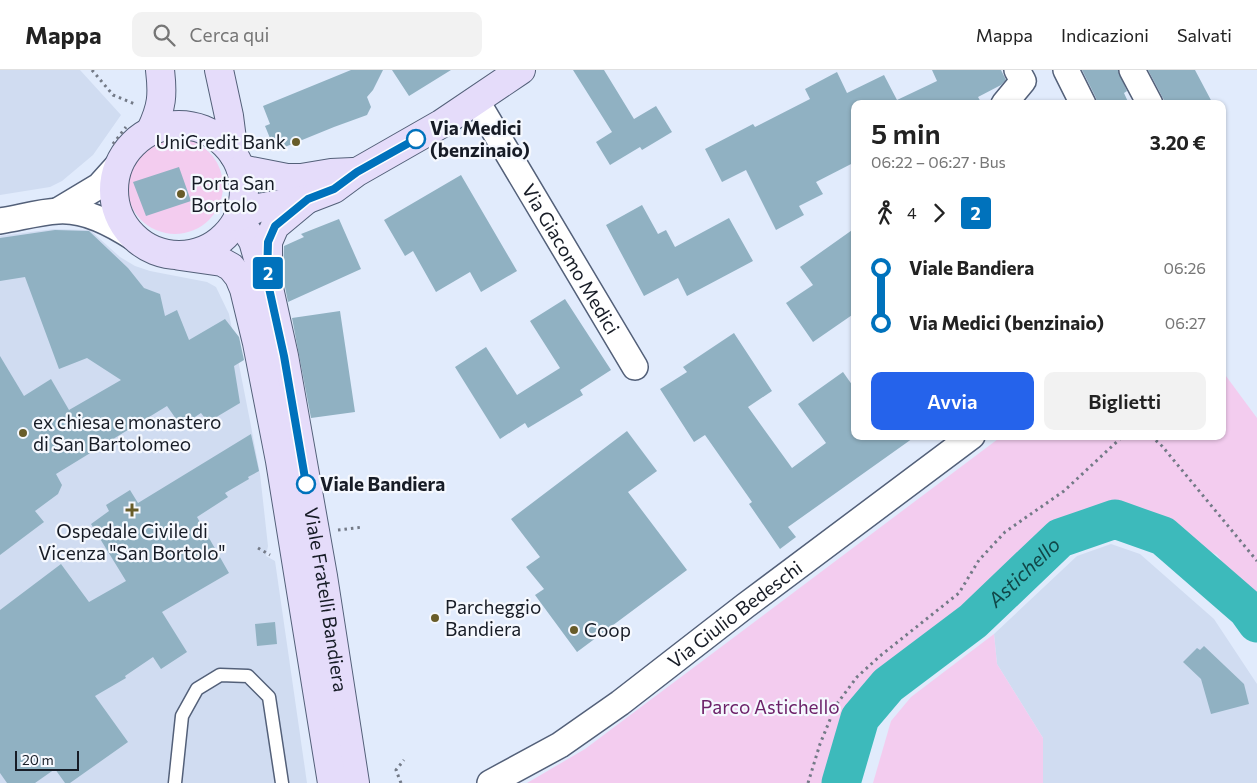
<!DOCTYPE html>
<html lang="it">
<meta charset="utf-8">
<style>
body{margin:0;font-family:Commissioner,sans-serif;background:#f2f2f2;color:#222;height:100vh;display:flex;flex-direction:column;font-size:19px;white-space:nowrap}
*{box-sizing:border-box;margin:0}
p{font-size:16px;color:#767676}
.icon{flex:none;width:28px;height:28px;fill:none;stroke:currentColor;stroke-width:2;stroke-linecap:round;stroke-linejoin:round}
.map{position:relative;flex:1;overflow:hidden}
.side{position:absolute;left:851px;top:30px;width:375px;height:340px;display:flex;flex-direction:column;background:#fff;border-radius:10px;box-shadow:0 1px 4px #0004}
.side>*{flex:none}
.badge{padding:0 10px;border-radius:4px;font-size:18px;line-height:32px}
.scale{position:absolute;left:15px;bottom:12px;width:64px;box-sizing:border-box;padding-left:5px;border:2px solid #171c26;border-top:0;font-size:14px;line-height:18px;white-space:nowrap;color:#171c26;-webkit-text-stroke:4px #f5f8fe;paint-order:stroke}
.map>.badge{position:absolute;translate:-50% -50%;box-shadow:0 0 0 2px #fff}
.legs{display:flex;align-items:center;gap:8px;height:55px;padding:0 20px;font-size:16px}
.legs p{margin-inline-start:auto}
.headline{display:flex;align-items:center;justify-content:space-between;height:85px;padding:0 20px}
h1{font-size:28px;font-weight:600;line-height:38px}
.action{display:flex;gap:10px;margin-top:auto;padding:10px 20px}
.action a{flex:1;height:58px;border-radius:10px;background:#2563eb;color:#fff;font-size:20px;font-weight:600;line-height:58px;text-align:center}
.action a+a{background:#f2f2f2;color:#222}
ul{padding:0 20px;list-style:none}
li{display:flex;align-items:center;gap:18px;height:55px;font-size:19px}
li i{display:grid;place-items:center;width:8px;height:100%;margin:0 6px;background:currentColor}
li i::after{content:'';width:12px;height:12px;margin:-6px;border:4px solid;border-radius:50%;background:#fff}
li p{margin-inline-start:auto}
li:first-child i{background:linear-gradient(#0000 50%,currentColor 0)}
li:last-child i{background:linear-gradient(currentColor 50%,#0000 0)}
header{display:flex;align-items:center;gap:30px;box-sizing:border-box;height:70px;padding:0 25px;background:#fff;border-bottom:1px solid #e0e0e0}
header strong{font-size:24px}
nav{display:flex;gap:28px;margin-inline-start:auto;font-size:18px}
.search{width:350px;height:45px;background:#f2f2f2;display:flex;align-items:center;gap:12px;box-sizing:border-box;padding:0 18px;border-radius:10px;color:#767676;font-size:19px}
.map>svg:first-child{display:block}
</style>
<header>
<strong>Mappa</strong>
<div class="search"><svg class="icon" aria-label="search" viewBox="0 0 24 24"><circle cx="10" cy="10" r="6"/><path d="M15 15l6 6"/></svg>Cerca qui</div>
<nav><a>Mappa</a><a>Indicazioni</a><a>Salvati</a></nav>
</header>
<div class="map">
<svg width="1257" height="713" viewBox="0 0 1257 713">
<rect width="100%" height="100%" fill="#e1ebfc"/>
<!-- built -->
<path fill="#d0dcf1" d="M 0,0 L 80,0 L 121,45 L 93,85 L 62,111 L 50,117 L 0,125 Z
M 54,159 L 90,160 L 120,187 L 135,196 L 150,201 L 207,212 L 216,217 L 229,244 L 250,351 L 260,404 L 268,476 L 266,486 L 275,491 L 307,713 L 0,713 L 0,166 Z
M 1111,474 L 1140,484 L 1214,549 L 1257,614 L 1257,713 L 1043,713 L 1043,668 L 997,594 L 994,564 L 1077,486 Z"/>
<!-- green -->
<path fill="#f3ccef" d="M127 116a48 48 0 1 1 96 0a48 48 0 1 1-96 0Z
M 1223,302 L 1257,348 L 1257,541 L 1217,485 L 1118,435 L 1024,487 L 854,632 L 827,713 L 527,713 L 585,679 L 1002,366 L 1222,366 Z
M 994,564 L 997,594 L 1043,668 L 1043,713 L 873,713 L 891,651 L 911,627 Z"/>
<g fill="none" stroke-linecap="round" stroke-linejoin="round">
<!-- river -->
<path stroke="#3dbabb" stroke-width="39" id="s1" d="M 841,713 L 860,648 L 888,615 L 973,551 L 1060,468 L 1115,449 L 1163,466 L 1247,539 L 1257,553"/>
</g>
<!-- building -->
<path fill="#90b1c2" d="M 351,0 L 383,0 L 373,20 L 367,27 L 371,37 L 367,45 L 334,57 L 280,79 L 277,71 L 272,73 L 265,56 L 270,54 L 263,36 Z
M 392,0 L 451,0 L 409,26 Z
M 573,0 L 604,0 L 634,49 L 656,36 L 672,62 L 642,80 L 640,77 L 610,95 L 596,72 L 612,62 Z
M 932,0 L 1001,0 L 1006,10 L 1001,15 L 978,27 L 982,34 L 855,34 L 855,92 L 816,112 L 823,124 L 799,136 L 804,145 L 776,160 L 746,100 L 722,112 L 705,79 L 753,54 L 755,57 L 810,29 L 805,19 L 837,2 L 847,23 L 884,5 L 897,30 L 937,11 Z
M 1082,0 L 1118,0 L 1127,21 L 1124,23 L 1129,34 L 1097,34 L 1096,28 Z
M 1148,0 L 1195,0 L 1213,34 L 1166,34 Z
M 179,97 L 191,131 L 146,146 L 133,112 Z
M 461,105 L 517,201 L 481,222 L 470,202 L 436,222 L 413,181 L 405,186 L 384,150 Z
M 642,135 L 658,164 L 666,160 L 675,177 L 729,148 L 753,191 L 687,226 L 678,208 L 644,226 L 606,155 Z
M 339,149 L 361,199 L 288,232 L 283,207 L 284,176 L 304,167 L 301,164 Z
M 855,158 L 855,243 L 813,272 L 786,233 L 813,215 L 800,197 Z
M 55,160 L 89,161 L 128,198 L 144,218 L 160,224 L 165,246 L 177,240 L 189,270 L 225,249 L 239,267 L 244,290 L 234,296 L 240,333 L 208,352 L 201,343 L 181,356 L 167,336 L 56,404 L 62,415 L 58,424 L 35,441 L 44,452 L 0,485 L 0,286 L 24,326 L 51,309 L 69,340 L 121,310 L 87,288 L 59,299 L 25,207 L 0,211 L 0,168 Z
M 565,229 L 611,300 L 580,320 L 583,325 L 528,358 L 525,353 L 500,369 L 455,297 L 486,277 L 517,325 L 560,298 L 530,251 Z
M 340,241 L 355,342 L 311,348 L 292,248 Z
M 734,263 L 772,321 L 748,337 L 792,398 L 826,373 L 798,334 L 843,302 L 855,319 L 855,366 L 916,366 L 788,457 L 796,467 L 780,479 L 749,434 L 752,432 L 705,365 L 694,372 L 660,319 L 687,302 L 683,297 Z
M 627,361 L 657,401 L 628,422 L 687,500 L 577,582 L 535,525 L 544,519 L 526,497 L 540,487 L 511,449 Z
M 251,364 L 259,401 L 248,407 L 249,409 L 225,423 L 228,427 L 197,447 L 229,503 L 162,542 L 187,582 L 161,599 L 153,587 L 125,606 L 126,608 L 95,626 L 128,672 L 70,713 L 65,713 L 55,699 L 35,713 L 7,713 L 0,703 L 0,540 L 61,494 L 89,532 L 126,511 L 91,454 L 109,441 L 106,435 L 130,420 L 138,433 Z
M 275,552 L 277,574 L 257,576 L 255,554 Z
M 1204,576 L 1244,614 L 1249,634 L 1211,644 L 1201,609 L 1183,592 L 1197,578 L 1200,580 Z"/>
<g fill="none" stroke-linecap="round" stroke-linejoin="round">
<defs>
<path id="service" d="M 175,713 L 182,646 L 197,619 L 220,605 L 248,606 L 269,627 L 282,713"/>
<g id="minor">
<path d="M 1066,0 L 1083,34"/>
<path d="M 1132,0 L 1150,34"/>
<path id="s2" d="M 476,30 L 635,297"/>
<path d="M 1004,34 L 1023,11 L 1017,0"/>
<path d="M 59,140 L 99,116 L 117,96"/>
<path d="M 0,151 C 19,148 39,142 58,141 C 85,139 112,154 134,168"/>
<path id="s3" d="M 490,713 L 560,675 L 620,633 L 745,536 L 972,366"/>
</g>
<g id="secondary">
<path d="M 219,0 L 229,46 L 234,85"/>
<circle cx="179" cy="120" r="65"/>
<path d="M 151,60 C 162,37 163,25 160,0"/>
<path d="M 241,99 L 287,108 L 301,108 L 331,103 L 353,102"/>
<path id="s4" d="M 238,147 L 253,171 L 259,192 L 267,209 L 284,286 L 323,506 L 355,713"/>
<path d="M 238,147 L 258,138 L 308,129 L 334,119 L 357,102 L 441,54 L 521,0"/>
<path d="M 180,186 L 222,192 L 231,197 L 239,207 L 244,219 L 257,273 L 280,391 L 332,713"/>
<path d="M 268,203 L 268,172 L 275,156 L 305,131"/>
</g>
</defs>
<!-- service casing -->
<use href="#service" stroke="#536079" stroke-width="15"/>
<!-- minor casing -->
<use href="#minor" stroke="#536079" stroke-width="28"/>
<!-- secondary casing -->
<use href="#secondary" stroke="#536079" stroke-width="30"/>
<!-- path -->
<path stroke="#737a87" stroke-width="3" stroke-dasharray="2.5 4" stroke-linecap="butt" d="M 92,0 L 113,25 L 135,34
M 113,74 L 126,57
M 1151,366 L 1162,376 L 1257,491
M 338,460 L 363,457
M 258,478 L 270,485
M 401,713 L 396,700 L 404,690
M 808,713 L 820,674 L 836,635 L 857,607 L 880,586 L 959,523 L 979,490 L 1005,462 L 1064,421 L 1123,366"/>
<!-- service -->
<use href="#service" stroke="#fff" stroke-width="12"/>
<!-- minor -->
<use href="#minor" stroke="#fff" stroke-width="25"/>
<!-- secondary -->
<use href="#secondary" stroke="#e5dcfa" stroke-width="28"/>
</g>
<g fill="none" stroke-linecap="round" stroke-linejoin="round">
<defs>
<path id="line-1" d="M 306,414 L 284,286 L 267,209 L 268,172 L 275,156 L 308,129 L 334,119 L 357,102 L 416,69"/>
</defs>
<!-- line-1 casing -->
<use href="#line-1" stroke="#fff" stroke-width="11"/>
<!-- line-1 -->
<use href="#line-1" stroke="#0072bc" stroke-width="8"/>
</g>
<!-- markers -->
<g fill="#fff" stroke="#0072bc" stroke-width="2.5">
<circle cx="416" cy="69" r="9"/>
<circle cx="306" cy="414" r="9"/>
</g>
<g fill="#685c29" stroke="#f5f8fe" stroke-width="2">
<circle cx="296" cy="72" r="5"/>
<circle cx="181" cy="124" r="5"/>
<circle cx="23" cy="363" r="5"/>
<path d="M129.5 432.5h5v5h5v5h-5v5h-5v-5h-5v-5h5z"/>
<circle cx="435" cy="548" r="5"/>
<circle cx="574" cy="560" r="5"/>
</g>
<g text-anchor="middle" stroke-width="4.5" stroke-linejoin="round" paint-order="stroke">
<!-- stop labels -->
<g font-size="19" font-weight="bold" fill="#171c26" stroke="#f5f8fe" text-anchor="start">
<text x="430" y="65">Via Medici<tspan x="430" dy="22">(benzinaio)</tspan></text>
<text x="320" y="421">Viale Bandiera</text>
</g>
<!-- poi labels -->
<g font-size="19" fill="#171c26" stroke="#f5f8fe" text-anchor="start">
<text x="286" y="79" text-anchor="end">UniCredit Bank</text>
<text x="191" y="120">Porta San<tspan x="191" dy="22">Bortolo</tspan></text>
<text x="33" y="359">ex chiesa e monastero<tspan x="33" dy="22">di San Bartolomeo</tspan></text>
<text x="132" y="468" text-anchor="middle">Ospedale Civile di<tspan x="132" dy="22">Vicenza "San Bortolo"</tspan></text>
<text x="445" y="544">Parcheggio<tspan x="445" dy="22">Bandiera</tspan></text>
<text x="584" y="567">Coop</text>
</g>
<!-- street labels -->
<g font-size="19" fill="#171c26" stroke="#f5f8fe">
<text dy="7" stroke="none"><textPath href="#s2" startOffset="185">Via Giacomo Medici</textPath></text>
<text dy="7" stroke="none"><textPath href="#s4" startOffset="395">Viale Fratelli Bandiera</textPath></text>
<text dy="7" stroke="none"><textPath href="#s3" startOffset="298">Via Giulio Bedeschi</textPath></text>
</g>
<!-- park labels -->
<g font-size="19" fill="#6d236a" stroke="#f5f8fe">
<text x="770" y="644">Parco Astichello</text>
</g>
<!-- water labels -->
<g font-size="20" font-style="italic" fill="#104647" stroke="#f5f8fe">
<text dy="7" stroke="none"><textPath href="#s1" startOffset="288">Astichello</textPath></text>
</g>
</g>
</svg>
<div class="scale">20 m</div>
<b class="badge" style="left:268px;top:203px;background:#0072bc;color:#fff">2</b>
<section class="side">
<div class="headline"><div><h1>5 min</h1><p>06:22 – 06:27 · Bus</p></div><b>3.20 €</b></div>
<div class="legs"><svg class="icon" aria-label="walk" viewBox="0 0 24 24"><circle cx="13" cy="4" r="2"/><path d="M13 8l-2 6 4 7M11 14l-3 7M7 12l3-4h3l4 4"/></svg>4<svg class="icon" aria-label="forward" viewBox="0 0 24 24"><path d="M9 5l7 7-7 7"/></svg><b class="badge" style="background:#0072bc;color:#fff">2</b></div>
<ul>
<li><i style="color:#0072bc"></i><b>Viale Bandiera</b><p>06:26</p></li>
<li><i style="color:#0072bc"></i><b>Via Medici (benzinaio)</b><p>06:27</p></li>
</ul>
<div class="action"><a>Avvia</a><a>Biglietti</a></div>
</section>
</div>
